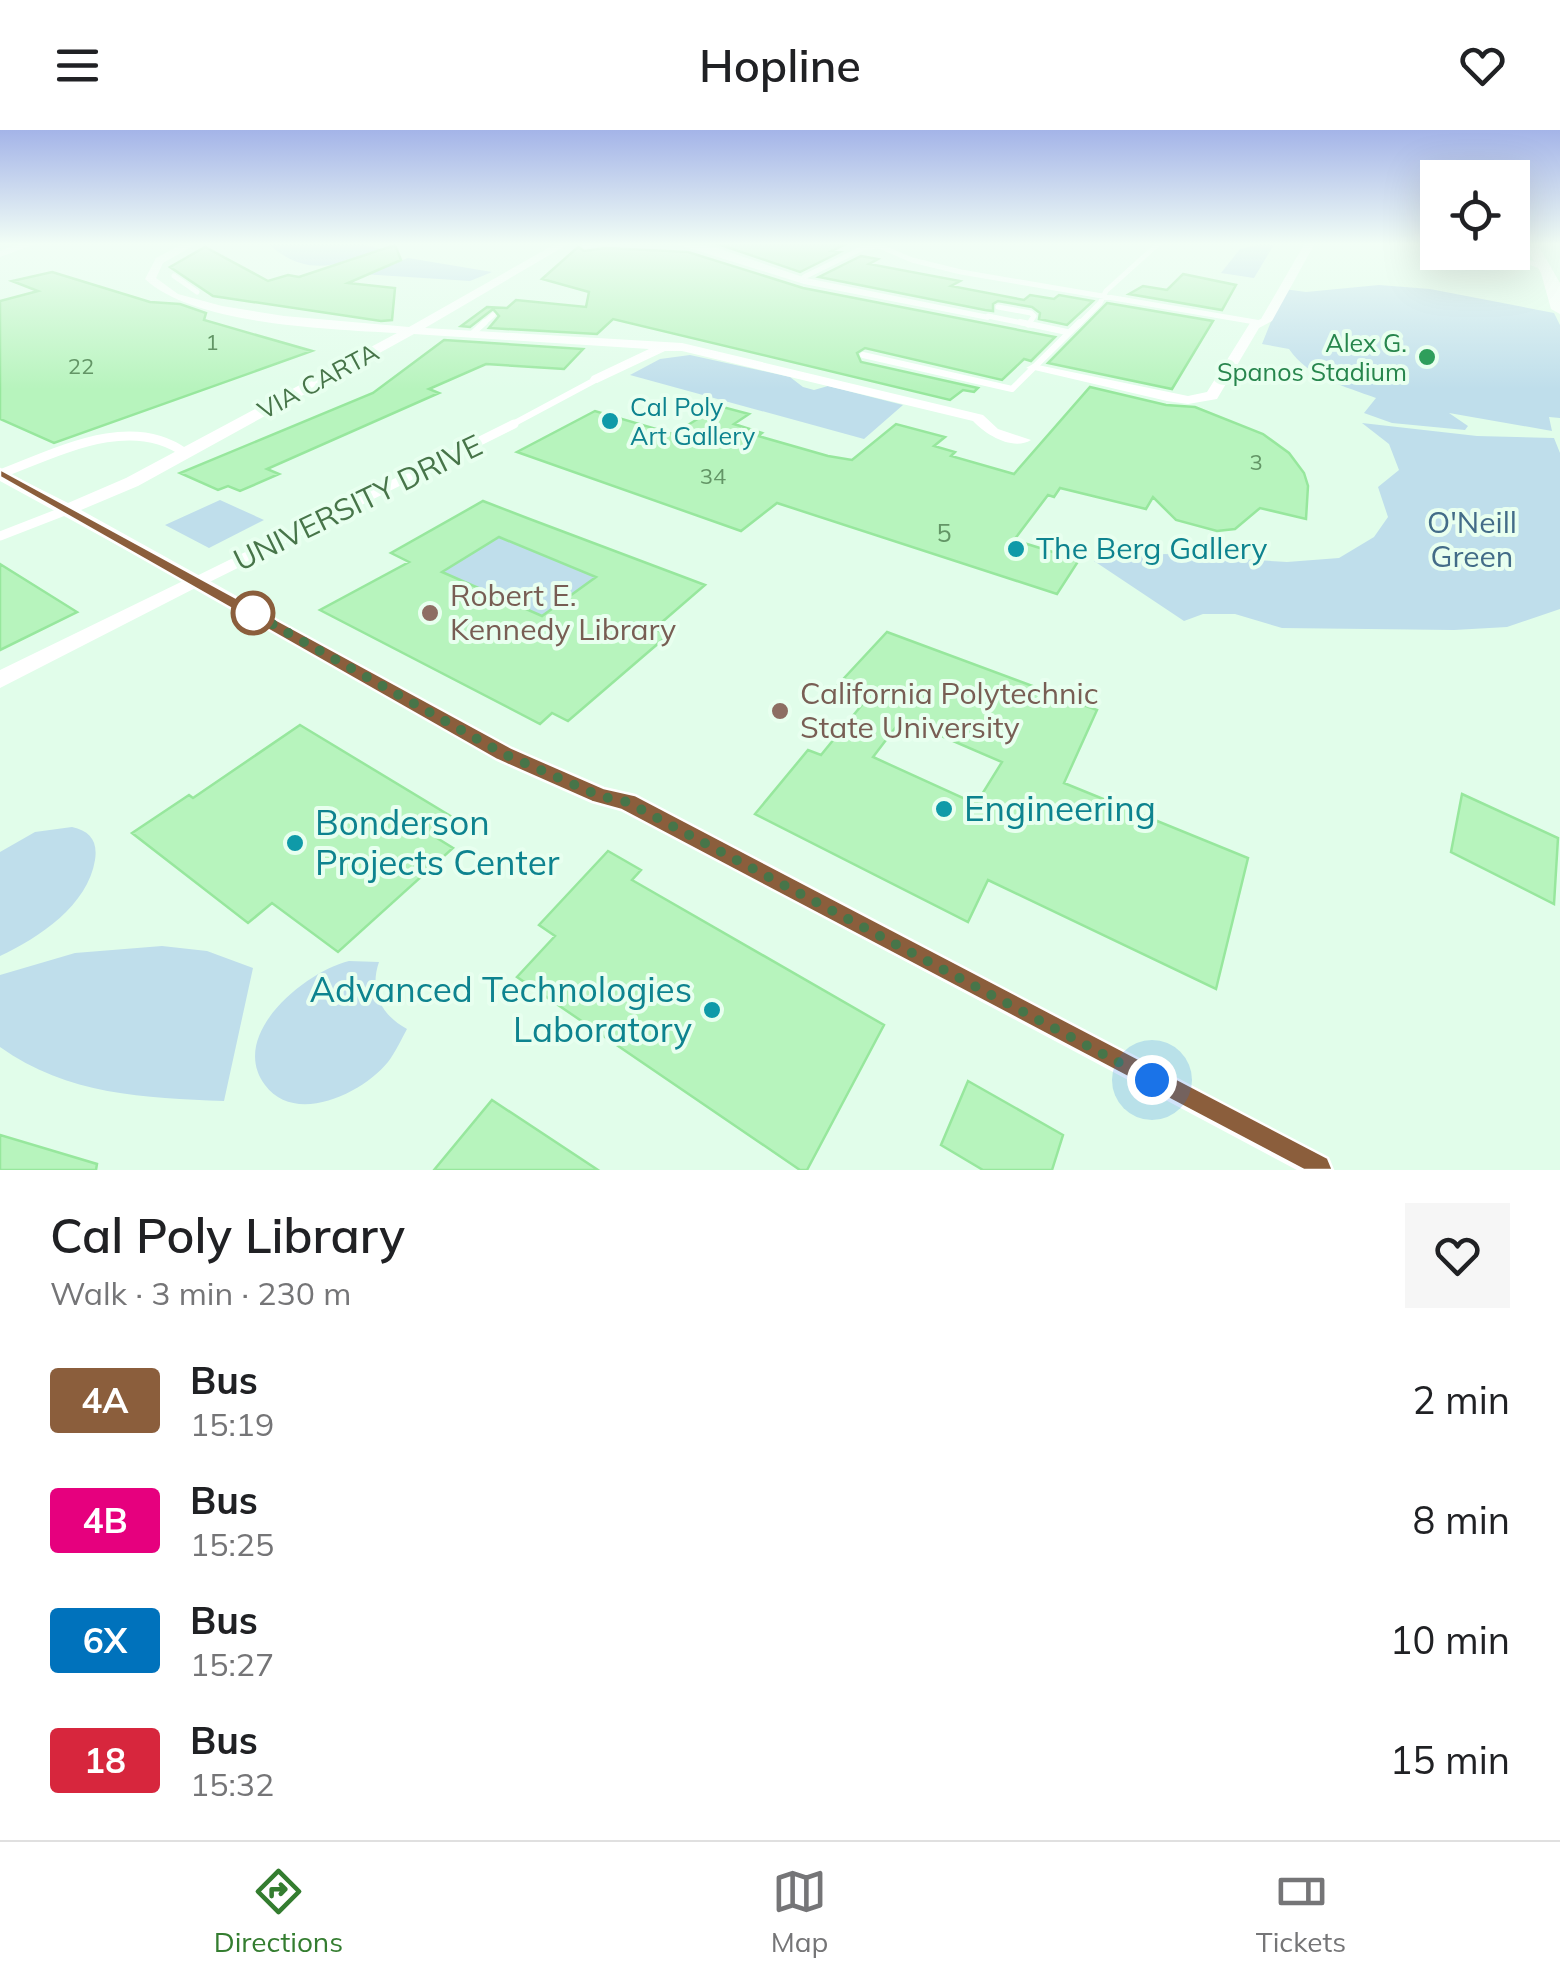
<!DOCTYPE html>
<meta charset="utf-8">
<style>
body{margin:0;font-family:Mulish,sans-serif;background:#f6f6f6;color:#202124;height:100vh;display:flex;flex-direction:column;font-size:38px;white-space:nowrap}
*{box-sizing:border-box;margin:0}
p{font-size:32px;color:#757577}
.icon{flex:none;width:55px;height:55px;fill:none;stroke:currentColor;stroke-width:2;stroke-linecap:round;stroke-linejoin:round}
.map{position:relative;height:1040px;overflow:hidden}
.panel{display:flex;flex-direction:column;background:#fff;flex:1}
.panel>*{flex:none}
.badge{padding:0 20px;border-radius:8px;font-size:35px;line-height:65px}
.tools{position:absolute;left:1420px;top:30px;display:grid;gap:20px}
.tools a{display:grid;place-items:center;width:110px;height:110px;border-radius:0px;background:#fff;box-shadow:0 10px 40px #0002;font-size:50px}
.you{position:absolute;width:50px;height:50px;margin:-25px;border:8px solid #fff;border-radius:50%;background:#1a73e8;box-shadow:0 0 0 15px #1a73e833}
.map>.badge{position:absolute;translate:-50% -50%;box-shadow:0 0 0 5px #fff}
.round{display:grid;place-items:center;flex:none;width:105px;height:105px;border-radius:0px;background:#f6f6f6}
.overview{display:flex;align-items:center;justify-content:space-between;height:170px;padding:0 50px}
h1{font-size:48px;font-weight:600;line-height:75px}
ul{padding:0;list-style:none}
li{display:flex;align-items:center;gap:30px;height:120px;padding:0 50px}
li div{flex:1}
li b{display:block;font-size:38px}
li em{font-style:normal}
li .badge{min-width:110px;font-weight:700;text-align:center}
header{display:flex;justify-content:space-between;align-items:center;height:130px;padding:0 50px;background:#fff;font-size:45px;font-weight:600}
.dock{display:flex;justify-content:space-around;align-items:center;height:140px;border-top:2px solid #e0e0e0;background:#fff;font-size:28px;color:#757577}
.dock a{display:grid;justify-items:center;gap:5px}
.dock .current{color:#347d30}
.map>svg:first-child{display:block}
</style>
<header><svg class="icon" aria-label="menu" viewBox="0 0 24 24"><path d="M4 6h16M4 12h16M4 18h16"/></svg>Hopline<svg class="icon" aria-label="heart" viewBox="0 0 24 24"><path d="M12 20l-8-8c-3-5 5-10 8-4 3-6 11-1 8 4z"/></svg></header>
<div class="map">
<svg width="1560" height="1040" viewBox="0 0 1560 1040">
<rect width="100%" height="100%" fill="#e1fdea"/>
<!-- green -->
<path fill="#bfdeeb" d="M 267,113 L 356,113 L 386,120 C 337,134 309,150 267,113 Z
M 1265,113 L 1275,113 L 1254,148 L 1221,143 L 1240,119 Z
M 408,128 L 492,142 L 470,151 L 347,143 L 384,138 Z
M 1379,155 L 1430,159 L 1554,183 L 1560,195 L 1560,288 L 1549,287 L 1552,301 L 1449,283 L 1468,296 L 1465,300 L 1392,293 L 1364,283 L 1376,268 C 1344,256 1309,248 1289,219 L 1262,214 L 1284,159 L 1306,162 Z
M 690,225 L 790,247 L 803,257 L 814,260 L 828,256 L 903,275 L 864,309 L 630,245 L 660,229 Z
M 1362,293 L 1477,306 L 1554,308 L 1560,323 L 1560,479 L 1507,497 L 1454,500 L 1282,498 L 1235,484 L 1203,484 L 1184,491 L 1094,431 L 1165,424 L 1287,432 L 1339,428 L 1374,407 L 1388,387 L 1378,357 L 1399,340 L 1389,314 Z
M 220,370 L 264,390 L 209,418 L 165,395 Z
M 499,407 L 596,447 L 542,486 L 442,442 Z
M 72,697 C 90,701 98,711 95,730 C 88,775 39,808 0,826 L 0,722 L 35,702 Z
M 162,816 L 207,821 L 253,838 L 224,971 C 145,968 67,965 0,917 L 0,845 L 75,823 Z
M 349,831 L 379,832 C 369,861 381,885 407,899 C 401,910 395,923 388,932 C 363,963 295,996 265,955 C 227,904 307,841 349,831 Z"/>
<!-- building -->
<path fill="#b7f4bd" stroke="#97e79d" stroke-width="2.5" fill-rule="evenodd" d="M 715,113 L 848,113 L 832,121 L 840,122 L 800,142 Z
M 395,115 L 401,130 L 348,153 L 395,158 L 392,190 L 381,191 L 213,166 L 170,137 L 205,117 L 268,151 L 288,145 L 299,147 Z
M 578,117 L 584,121 L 606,118 L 688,122 L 803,158 L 1055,207 L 1031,231 L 1024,229 L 1002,250 L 865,218 L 857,223 L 861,232 L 978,258 L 974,262 L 963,260 L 950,270 L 613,189 L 597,204 L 489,198 L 499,186 L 493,179 L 470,197 L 461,196 L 487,177 L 507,178 L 516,170 L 586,177 L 589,162 L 542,149 Z
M 861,126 L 878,129 L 869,134 L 960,151 L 951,156 L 1024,170 L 1030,165 L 1054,169 L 1059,165 L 1093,171 L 1067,195 L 1039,189 L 1040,183 L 1032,177 L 998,171 L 993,174 L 993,181 L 985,180 L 819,147 Z
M 52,142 L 150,172 L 180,174 L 206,183 L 204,190 L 312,221 L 54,313 L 0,289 L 0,171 L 38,161 L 12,151 Z
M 1183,144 L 1236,155 L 1222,180 L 1129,164 L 1143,156 L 1167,160 Z
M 1107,173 L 1213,191 L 1172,259 L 1048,233 Z
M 444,210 L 583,219 L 564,239 L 486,234 L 429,259 L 439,263 L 267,339 L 279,344 L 240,361 L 228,356 L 218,360 L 180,343 L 373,263 Z
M 1090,257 L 1166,275 L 1195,277 L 1263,304 L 1289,323 L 1304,343 L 1308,356 L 1306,389 L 1260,378 L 1235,399 L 1217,401 L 1176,390 L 1153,367 L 1146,379 L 1060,358 L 1054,367 L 1048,365 L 1014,410 L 1079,430 L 1057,464 L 777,373 L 741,401 L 517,322 L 595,281 L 673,304 L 719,276 L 749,284 L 734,294 L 762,303 L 758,306 L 828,326 L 852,330 L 896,294 L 945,307 L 934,316 L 955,322 L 951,326 L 1014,344 Z
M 483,371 L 527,388 L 705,455 L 654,499 L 668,505 L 568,591 L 552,583 L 540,594 L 320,480 L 409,432 L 391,423 ZM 499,407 L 596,447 L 542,486 L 442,442 Z
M 0,434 L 77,482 L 0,520 Z
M 887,502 L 1097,580 L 1064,653 L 1248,728 L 1216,859 L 988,750 L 968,792 L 755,684 L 808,620 L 821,625 L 865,571 L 834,559 ZM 902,589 L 1002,632 L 976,674 L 873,627 Z
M 300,595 L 457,690 L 437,708 L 453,718 L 338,822 L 272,773 L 248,793 L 132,703 L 189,665 L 193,668 Z
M 1462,664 L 1558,708 L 1554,774 L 1451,722 Z
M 608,721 L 641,740 L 632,750 L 884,895 L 807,1040 L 800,1040 L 517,847 L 555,806 L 539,795 Z
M 968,951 L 1063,1005 L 1052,1040 L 983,1040 L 941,1015 Z
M 492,970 L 598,1040 L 434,1040 Z
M 0,1005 L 97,1034 L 96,1040 L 0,1040 Z"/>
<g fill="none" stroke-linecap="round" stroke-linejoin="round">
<!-- lane-far5 -->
<path stroke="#fff" stroke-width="5" d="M 872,113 L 912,130 L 961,142 L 1261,193
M 584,115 L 603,113
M 1531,116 L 1520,120 L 1526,131 L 1545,138
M 174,146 L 197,162
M 804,151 L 804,147 L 863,118 L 877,116
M 998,177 L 1031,183 L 1034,186 L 1028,195
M 988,186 L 1032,195
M 482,195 L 493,185
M 1078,195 L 1100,173 L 1106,161 L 1159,113"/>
<!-- lane-far4 -->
<path stroke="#fff" stroke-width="6" d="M 1020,192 L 1067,202
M 473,203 L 485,192
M 863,225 L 1012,259 L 1080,192
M 509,296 L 597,249"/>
<!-- lane-far3 -->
<path stroke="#fff" stroke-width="9" d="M 0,344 C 56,323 130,283 185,323
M 0,406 L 67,380
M 255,423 L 514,294"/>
<!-- lane-far2 -->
<path stroke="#fff" stroke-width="11" d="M 199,451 L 434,584
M 199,451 L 260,421"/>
<!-- lane-far1 -->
<path stroke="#fff" stroke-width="14" d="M 429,582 C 491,617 557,656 627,672 L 841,786"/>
<!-- lane -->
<path stroke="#fff" stroke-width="18" d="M 836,784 L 1316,1040"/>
<!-- street -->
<path fill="#fff" fill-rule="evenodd" d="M 22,113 L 38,113 L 0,127 L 0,121 Z
M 184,113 L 198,113 L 163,133 L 156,148 L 178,164 L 222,176 L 284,186 L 409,197 L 557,113 L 570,113 L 425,198 L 682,213 L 983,285 L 998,299 L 1031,310 C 1013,321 986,305 973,291 L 682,221 L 665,221 L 597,253 L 590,249 L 592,246 L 649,219 L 414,204 L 138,356 L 81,380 L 209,451 L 0,558 L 0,540 L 183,451 L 0,351 L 0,339 L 68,373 L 126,348 L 397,203 C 330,199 194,195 145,149 L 156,128 Z
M 673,113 L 714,117 L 806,148 L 994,186 L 988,190 L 804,154 Z
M 1305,113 L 1315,113 L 1272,191 L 1259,198 L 1217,269 L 1188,274 L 1167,271 L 1026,238 L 1033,234 L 1188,266 L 1207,262 L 1250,193 L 1261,189 Z"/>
<!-- secondary -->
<path fill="#fff" fill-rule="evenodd" d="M 1523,113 L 1537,113 L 1560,153 L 1560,184 L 1551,179 L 1541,143 Z"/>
</g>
<!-- sky -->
<linearGradient id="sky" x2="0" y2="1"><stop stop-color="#a4b4e8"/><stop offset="0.44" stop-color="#f2fef6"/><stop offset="1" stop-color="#f2fef6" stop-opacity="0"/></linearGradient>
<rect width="1560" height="259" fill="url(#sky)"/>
<!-- line -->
<path fill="#8b5e3c" stroke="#fff" stroke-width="2.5" d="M 0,339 L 512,618 L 604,658 L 635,665 L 1328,1028 L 1333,1040 L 1304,1040 L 621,680 L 592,672 L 497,630 L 0,347 Z"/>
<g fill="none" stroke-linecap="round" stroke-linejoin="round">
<!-- walk -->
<path stroke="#477549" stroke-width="10" stroke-dasharray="0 18" d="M 253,483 L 247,480 L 504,624 L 600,666 L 627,672 L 1152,950"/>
</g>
<!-- markers -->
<circle fill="#2e9e5b" stroke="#e8ffef" stroke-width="4" cx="1427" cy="227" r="10"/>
<g fill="#0f9aa8" stroke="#e8ffef" stroke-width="4">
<circle cx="610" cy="291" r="10"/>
<circle cx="1016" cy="419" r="10"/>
<circle cx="944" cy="679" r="10"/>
<circle cx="295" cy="713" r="10"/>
<circle cx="712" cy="880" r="10"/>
</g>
<circle fill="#fff" stroke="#8b5e3c" stroke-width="5" cx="253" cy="483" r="20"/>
<g fill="#8d6e63" stroke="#e8ffef" stroke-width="4">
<circle cx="430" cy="483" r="10"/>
<circle cx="780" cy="581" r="10"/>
</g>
<g text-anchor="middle" stroke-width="8" stroke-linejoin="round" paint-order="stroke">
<!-- far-number labels -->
<g font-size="22" fill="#639566">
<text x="212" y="220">1</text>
<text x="81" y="244">22</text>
<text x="1256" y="340">3</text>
<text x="713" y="354">34</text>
</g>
<!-- far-leisure labels -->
<g font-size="25" fill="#27864d" stroke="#e8ffef" text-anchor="end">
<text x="1407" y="222">Alex G.<tspan x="1407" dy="29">Spanos Stadium</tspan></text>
</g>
<!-- far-street labels -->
<g font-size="25" fill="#477549" stroke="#e8ffef">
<text transform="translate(318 251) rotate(-28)" y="9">VIA CARTA</text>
</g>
<!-- far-culture labels -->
<g font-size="25" fill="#0d838f" stroke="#e8ffef" text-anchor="start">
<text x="630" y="286">Cal Poly<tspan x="630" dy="29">Art Gallery</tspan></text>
</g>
<!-- number labels -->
<g font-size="25" fill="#639566">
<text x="944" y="412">5</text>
</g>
<!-- street labels -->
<g font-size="30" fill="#477549" stroke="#e8ffef">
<text transform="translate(358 373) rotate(-26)" y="10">UNIVERSITY DRIVE</text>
</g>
<!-- park labels -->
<g font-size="30" fill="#436c88" stroke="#e8ffef">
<text x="1472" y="403">O'Neill<tspan x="1472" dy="34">Green</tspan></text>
</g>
<!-- culture labels -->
<g font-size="30" fill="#0d838f" stroke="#e8ffef" text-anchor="start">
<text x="1036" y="429">The Berg Gallery</text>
</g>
<!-- education labels -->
<g font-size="30" fill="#785e54" stroke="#e8ffef" text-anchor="start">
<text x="450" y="476">Robert E.<tspan x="450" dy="34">Kennedy Library</tspan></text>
<text x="800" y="574">California Polytechnic<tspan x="800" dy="34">State University</tspan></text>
</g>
<!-- near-culture labels -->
<g font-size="35" fill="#0d838f" stroke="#e8ffef" text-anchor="start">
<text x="964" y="691">Engineering</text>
<text x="315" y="705">Bonderson<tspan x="315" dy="40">Projects Center</tspan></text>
<text x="692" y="872" text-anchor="end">Advanced Technologies<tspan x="692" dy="40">Laboratory</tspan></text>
</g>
</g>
</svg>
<div class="tools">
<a><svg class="icon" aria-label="locate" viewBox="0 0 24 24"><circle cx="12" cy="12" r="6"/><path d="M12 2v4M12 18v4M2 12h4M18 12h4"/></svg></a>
</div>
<div class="you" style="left:1152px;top:950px"></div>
</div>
<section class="panel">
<div class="overview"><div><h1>Cal Poly Library</h1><p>Walk · 3 min · 230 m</p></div><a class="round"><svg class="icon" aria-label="heart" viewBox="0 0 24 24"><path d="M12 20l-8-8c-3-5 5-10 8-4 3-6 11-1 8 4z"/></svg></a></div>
<ul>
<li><span class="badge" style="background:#8b5e3c;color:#fff">4A</span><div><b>Bus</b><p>15:19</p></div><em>2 min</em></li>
<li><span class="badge" style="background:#e6007e;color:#fff">4B</span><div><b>Bus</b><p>15:25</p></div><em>8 min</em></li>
<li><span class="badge" style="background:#0072bc;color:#fff">6X</span><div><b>Bus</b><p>15:27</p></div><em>10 min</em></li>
<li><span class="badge" style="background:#d7263d;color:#fff">18</span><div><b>Bus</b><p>15:32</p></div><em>15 min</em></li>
</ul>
</section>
<nav class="dock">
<a class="current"><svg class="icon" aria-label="directions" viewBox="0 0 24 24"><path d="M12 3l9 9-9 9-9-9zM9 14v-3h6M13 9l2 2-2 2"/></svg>Directions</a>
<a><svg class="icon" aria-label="map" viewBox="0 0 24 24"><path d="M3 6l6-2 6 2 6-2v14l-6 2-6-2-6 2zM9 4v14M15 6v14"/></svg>Map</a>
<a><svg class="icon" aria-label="tickets" viewBox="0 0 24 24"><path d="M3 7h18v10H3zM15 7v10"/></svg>Tickets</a>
</nav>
